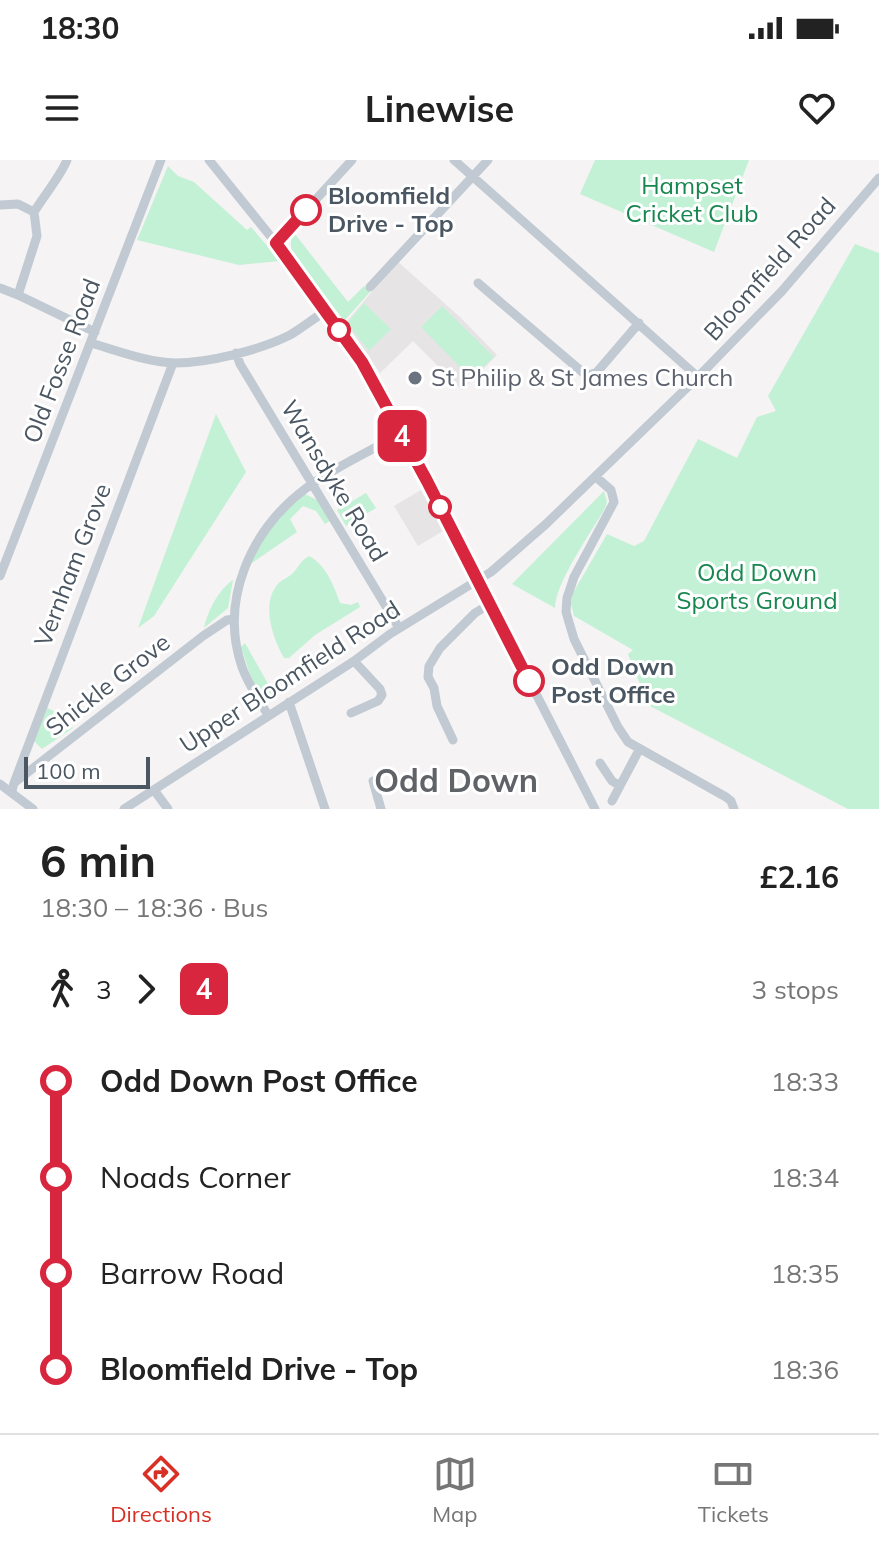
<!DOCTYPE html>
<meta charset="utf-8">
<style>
body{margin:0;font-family:Mulish,sans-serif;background:#f6f6f6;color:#222;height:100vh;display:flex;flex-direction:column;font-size:30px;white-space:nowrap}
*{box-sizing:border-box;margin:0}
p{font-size:26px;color:#767676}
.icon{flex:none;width:44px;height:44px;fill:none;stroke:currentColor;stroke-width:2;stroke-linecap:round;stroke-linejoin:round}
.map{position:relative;height:649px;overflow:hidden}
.drawer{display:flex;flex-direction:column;background:#fff;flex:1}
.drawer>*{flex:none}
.badge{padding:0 16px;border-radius:12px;font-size:28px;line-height:52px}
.scale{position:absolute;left:24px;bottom:20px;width:126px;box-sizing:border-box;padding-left:8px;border:4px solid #4a5661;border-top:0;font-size:22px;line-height:28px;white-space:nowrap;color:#4a5661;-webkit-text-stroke:6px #fff;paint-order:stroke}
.map>.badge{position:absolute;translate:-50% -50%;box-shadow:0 0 0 4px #fff}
.legs{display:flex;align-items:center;gap:12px;height:88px;padding:0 40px;font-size:26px}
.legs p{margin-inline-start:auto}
.headline{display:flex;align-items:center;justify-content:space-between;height:136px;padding:0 40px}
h1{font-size:44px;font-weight:700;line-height:60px}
ul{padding:0 40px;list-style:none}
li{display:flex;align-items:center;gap:28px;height:96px;font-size:30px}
li i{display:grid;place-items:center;width:12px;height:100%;margin:0 10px;background:currentColor}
li i::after{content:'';width:20px;height:20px;margin:-10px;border:6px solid;border-radius:50%;background:#fff}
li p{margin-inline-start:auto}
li:first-child i{background:linear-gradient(#0000 50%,currentColor 0)}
li:last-child i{background:linear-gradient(currentColor 50%,#0000 0)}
.status{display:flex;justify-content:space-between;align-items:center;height:56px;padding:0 40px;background:#fff;direction:ltr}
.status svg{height:22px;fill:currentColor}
header{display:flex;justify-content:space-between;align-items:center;height:104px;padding:0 40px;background:#fff;font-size:36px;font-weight:700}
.tab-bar{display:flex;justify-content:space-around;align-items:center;height:112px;border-top:2px solid #e0e0e0;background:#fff;font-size:22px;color:#767676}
.tab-bar a{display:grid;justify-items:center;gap:4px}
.tab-bar .on{color:#d93025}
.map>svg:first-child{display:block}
</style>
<div class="status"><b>18:30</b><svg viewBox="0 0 49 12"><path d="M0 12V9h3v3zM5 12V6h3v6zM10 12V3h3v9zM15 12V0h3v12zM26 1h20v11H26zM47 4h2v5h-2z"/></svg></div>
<header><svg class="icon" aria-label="menu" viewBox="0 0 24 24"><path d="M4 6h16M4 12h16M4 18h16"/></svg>Linewise<svg class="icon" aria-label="heart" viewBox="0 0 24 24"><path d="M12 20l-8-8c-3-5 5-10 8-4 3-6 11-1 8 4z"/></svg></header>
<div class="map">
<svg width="879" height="649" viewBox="0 0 879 649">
<rect width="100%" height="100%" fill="#f5f3f3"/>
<!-- education -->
<path fill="#e6e4e5" d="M 397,101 L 461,158 L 497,195 L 462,230 L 413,181 L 380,213 L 346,163 Z
M 421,330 L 443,371 L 418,386 L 394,346 Z"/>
<!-- green -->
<path fill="#c3f1d5" d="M 595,0 L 749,0 L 714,92 L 580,34 Z
M 168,6 L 178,16 L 194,22 L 247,70 L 251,67 L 280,101 L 239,105 L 137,80 Z
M 295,74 L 348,142 L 364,126 L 370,132 L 344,161 L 291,91 L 291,79 Z
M 855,84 L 879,93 L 879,649 L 848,649 L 648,545 L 652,537 L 645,537 L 628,494 L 633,490 L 574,456 L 571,444 L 573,433 L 607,374 L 634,386 L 644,381 L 698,279 L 737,298 L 757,257 L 776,251 L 768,236 Z
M 364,143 L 391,169 L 369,191 L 347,163 Z
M 442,146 L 494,197 L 471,218 L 421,167 Z
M 216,254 L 246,312 L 154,456 L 138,468 Z
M 604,331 L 607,342 L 605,348 C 592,371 555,423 555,448 L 512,424 Z
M 366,333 L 376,348 L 346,366 L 337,350 Z
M 305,334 L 319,341 L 331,360 L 325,364 L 316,351 L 303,346 L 290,359 L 297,372 L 249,405 C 261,377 280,351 305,334 Z
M 309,396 C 326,405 334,426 340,443 L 351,445 L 358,442 L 360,447 L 315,475 L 289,498 L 284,498 C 273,479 261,445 277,425 C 281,420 287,418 292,414 C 298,408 301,400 309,396 Z
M 233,420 L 228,448 L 204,468 C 208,451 218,430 233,420 Z
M 245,483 L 276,538 L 263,542 L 250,515 L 241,487 Z
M 47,548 L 62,555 L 73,568 L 42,589 L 34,581 Z"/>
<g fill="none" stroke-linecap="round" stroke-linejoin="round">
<!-- minor -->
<path stroke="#c1cad2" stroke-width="9" d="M 209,0 L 276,83 L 362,202 L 445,356 L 595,649
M 454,0 L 698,217
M 0,45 L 18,44 L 34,52
M 34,52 L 37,76 L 18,135 L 95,172
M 34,52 C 44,36 61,15 67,0
M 276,83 L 352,0
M 478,123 L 587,216 L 597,212 L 639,163
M 370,127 L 488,0
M 0,128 L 18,135
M 91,183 C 118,191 147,202 175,203 C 209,203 260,190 290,175 C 302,168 314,158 326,151
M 236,193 L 240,204 L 399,468
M 596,317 L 611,330 L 614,342 L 574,417 L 567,438 L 566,452 L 574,479 L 618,567 L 628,582 L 726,637 L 731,641 L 734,649
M 0,416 L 161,0
M 289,542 L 325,649
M 351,553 L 378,541 L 382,535 L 380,529 L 354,501
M 268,555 C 259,540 248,524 242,507 C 219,440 251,370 305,329 C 334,307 369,292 400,274
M 453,580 L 437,546 L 434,528 L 428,517 L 429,506 L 440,488 L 475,453 L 490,444
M 600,603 L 612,621 L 620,626
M 373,621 L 381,649
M 14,623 L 173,203
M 0,624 L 33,649
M 154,630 L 168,649
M 12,631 L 14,623 L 203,476 L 227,460 L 234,459
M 612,641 L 639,590
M 124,649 L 354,501 L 390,474 L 491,412 L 546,364 L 698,217 L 782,131 L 879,18"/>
</g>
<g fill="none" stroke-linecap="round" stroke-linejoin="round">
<defs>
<path id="line-1" d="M 306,50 L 276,83 L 362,202 L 427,321 L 529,521"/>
</defs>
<!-- line-1 casing -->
<use href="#line-1" stroke="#fff" stroke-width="18"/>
<!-- line-1 -->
<use href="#line-1" stroke="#d7263d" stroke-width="12"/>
</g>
<!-- markers -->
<g fill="#fff" stroke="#d7263d" stroke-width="4">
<circle cx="306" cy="50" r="14"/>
<circle cx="339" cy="170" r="10"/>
<circle cx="440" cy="347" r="10"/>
<circle cx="529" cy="521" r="14"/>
</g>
<circle fill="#6b7280" stroke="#fff" stroke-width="3" cx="415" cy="218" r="8"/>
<g text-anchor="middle" stroke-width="6" stroke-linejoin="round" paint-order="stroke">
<!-- park labels -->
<g font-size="24" fill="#17864f" stroke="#fff">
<text x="692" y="34">Hampset<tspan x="692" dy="28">Cricket Club</tspan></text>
<text x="757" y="421">Odd Down<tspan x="757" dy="28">Sports Ground</tspan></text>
</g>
<!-- stop labels -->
<g font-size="24" font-weight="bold" fill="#4a5661" stroke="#fff" text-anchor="start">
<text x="328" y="44">Bloomfield<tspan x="328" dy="28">Drive - Top</tspan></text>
<text x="551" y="515">Odd Down<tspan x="551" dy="28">Post Office</tspan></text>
</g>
<!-- street labels -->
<g font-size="24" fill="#4a5661" stroke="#fff">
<text transform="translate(770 109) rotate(-48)" y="8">Bloomfield Road</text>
<text transform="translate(62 201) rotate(-69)" y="8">Old Fosse Road</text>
<text transform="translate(334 321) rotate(59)" y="8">Wansdyke Road</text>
<text transform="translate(73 405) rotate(-69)" y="8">Vernham Grove</text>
<text transform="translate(290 517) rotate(-33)" y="8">Upper Bloomfield Road</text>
<text transform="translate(108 525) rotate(-38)" y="8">Shickle Grove</text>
</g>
<!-- worship labels -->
<g font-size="24" fill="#5b616d" stroke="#fff" text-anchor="start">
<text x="431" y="226">St Philip &amp; St James Church</text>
</g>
<!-- district labels -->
<g font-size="32" font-weight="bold" fill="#5f6368" stroke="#fff">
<text x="456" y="632">Odd Down</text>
</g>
</g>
</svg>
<div class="scale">100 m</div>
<b class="badge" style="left:402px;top:276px;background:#d7263d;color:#fff">4</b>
</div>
<section class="drawer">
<div class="headline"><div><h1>6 min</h1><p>18:30 – 18:36 · Bus</p></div><b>£2.16</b></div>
<div class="legs"><svg class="icon" aria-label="walk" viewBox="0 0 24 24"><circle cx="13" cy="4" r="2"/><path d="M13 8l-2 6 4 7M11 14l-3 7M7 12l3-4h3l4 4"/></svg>3<svg class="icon" aria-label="forward" viewBox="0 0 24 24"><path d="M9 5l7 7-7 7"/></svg><b class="badge" style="background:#d7263d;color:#fff">4</b><p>3 stops</p></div>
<ul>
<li><i style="color:#d7263d"></i><b>Odd Down Post Office</b><p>18:33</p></li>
<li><i style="color:#d7263d"></i><span>Noads Corner</span><p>18:34</p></li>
<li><i style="color:#d7263d"></i><span>Barrow Road</span><p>18:35</p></li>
<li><i style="color:#d7263d"></i><b>Bloomfield Drive - Top</b><p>18:36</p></li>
</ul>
</section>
<nav class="tab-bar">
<a class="on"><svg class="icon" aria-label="directions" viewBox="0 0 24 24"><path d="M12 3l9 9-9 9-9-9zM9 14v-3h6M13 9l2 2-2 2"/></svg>Directions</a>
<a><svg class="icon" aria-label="map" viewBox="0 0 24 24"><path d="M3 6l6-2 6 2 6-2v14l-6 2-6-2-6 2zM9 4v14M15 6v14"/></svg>Map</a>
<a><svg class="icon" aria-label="tickets" viewBox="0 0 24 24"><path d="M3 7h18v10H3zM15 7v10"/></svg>Tickets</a>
</nav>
